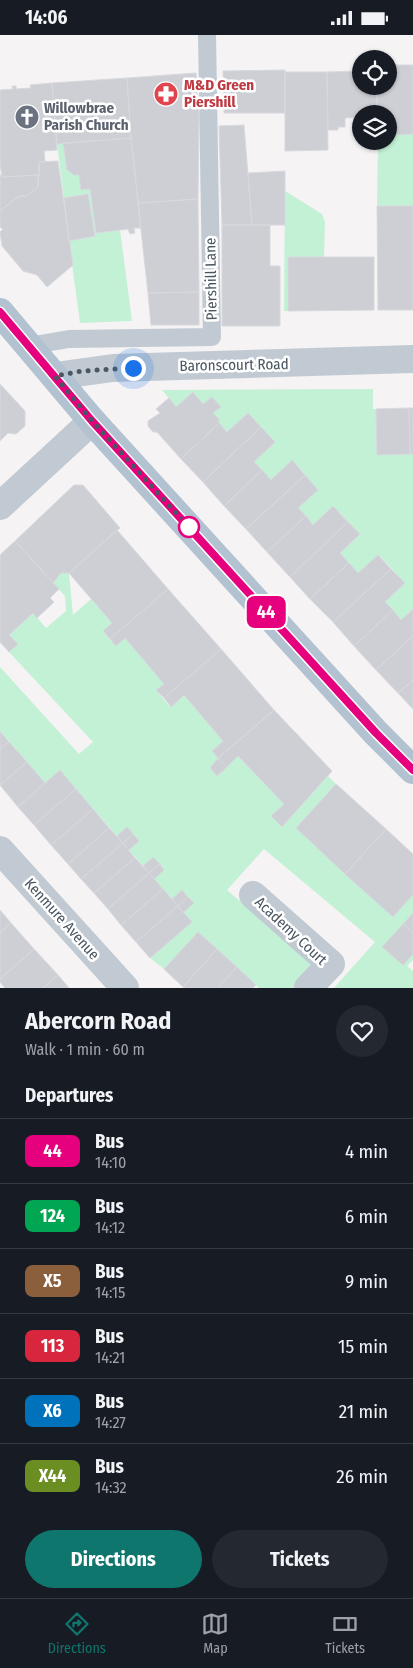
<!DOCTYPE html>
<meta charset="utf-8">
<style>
body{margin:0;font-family:"Fira Sans Condensed",sans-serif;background:#242831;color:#f1f3f6;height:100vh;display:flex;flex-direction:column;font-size:19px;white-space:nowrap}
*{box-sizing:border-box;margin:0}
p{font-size:16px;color:#9ea1a6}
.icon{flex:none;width:28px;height:28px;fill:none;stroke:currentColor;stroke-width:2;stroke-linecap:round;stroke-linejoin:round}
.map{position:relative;height:953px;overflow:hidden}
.details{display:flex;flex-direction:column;background:#171b24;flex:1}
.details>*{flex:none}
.badge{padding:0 10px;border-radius:8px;font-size:18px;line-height:32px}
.tools{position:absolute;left:352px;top:15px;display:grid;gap:10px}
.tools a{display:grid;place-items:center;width:45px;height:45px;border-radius:50%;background:#171b24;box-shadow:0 1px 4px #0004;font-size:25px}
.you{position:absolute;width:25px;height:25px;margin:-12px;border:4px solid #fff;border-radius:50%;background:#1a73e8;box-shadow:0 0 0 8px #1a73e833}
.map>.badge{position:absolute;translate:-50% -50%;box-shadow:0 0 0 2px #fff}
h2{padding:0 25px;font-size:19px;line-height:45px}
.round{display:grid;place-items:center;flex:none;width:52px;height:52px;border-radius:26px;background:#242831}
.overview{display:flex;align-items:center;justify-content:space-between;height:85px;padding:0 25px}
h1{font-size:24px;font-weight:700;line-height:38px}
.action{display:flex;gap:10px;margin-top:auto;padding:10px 25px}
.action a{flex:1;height:58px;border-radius:30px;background:#0f766e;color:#fff;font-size:20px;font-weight:700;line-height:58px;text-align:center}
.action a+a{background:#242831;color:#f1f3f6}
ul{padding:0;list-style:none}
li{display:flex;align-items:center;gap:15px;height:65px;padding:0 25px;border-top:1px solid #363941}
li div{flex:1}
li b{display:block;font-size:19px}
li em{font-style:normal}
li .badge{min-width:55px;font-weight:700;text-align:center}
.status{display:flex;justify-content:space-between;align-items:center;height:35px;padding:0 25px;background:#171b24;direction:ltr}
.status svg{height:14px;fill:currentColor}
.tab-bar{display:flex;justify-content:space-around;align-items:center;height:70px;border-top:1px solid #363941;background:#171b24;font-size:14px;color:#9ea1a6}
.tab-bar a{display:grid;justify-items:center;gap:2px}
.tab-bar .active{color:#0f766e}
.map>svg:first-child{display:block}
</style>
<div class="status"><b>14:06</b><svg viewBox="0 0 49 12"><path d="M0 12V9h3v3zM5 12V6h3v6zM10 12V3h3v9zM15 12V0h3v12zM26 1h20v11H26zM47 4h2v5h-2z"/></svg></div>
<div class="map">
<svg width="413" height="953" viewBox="0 0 413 953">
<rect width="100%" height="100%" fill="#f5f3f3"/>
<!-- green -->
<path fill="#c3f1d5" d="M 413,99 L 413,171 L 377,171 L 378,106 L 389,106 L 389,100 Z
M 63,108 L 67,135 L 74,140 L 79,140 L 90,154 L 96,197 L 120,195 L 132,286 L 80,288 L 69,206 L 95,201 L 88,159 L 64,163 L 57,109 Z
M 285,156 L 322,179 L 325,187 L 324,222 L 288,222 L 288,276 L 284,276 Z
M 373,354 L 373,374 L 376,374 L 377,419 L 413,419 L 413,574 L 401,585 L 385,567 L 405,548 L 379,520 L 358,538 L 340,518 L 360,499 L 333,471 L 313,490 L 298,473 L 318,455 L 292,425 L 271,445 L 254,427 L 275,407 L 248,378 L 227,397 L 219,388 L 219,384 L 213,378 L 220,372 L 212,362 L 203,369 L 193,357 L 176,372 L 162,355 Z
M 61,538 L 69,538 L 73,580 L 91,564 L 112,588 L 103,597 L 116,611 L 125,603 L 164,649 L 157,656 L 170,672 L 184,660 L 223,706 L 212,716 L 218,723 L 210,733 L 217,741 L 238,721 L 284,769 L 271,781 L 282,792 L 328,741 L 336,749 L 296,793 L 393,882 L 413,860 L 413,878 L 383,912 L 413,919 L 413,925 L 407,931 L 413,936 L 413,953 L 334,953 L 375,907 L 264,814 L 227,855 L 315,931 L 295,953 L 259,953 L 198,897 L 164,934 L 150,923 L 183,878 L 193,868 L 182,855 L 172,864 L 154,844 L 164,835 L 160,829 L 143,831 L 129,815 L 139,806 L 127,793 L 117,801 L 60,736 L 45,748 L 0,696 L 0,632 L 79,719 L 93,707 L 9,617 L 18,609 L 9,600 L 33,578 L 46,593 L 66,576 L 65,561 L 53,548 Z"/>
<!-- building -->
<path fill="#cdcfd5" stroke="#d7d9de" d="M 389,30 L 413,30 L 413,99 L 389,100 L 389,79 L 377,79 L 377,51 L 389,51 Z
M 285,35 L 285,78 L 224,78 L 223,36 Z
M 361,36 L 361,51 L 377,51 L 377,79 L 361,79 L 361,82 L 345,83 L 345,92 L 338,92 L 338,95 L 328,95 L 327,37 Z
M 285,37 L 327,37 L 328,115 L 285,116 Z
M 196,38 L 199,82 L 198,164 L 138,168 L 131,103 L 127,43 Z
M 127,43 L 131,103 L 57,109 L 52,48 Z
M 52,48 L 57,115 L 44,116 L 45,127 L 39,127 L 40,140 L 2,142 L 0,129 L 0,55 L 13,54 L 12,51 L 16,51 L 16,54 L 31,53 L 30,50 Z
M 244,90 L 252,190 L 222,190 L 219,91 Z
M 131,103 L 141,193 L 134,193 L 135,198 L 130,199 L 128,194 L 96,198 L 90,154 L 81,155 L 79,140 L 74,140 L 67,135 L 63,108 Z
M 58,126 L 73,230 L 47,252 L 37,240 L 23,236 L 2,211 L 0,197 L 3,194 L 0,192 L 0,176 L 19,161 L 26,161 L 38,152 L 39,127 Z
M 285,136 L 285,190 L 252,190 L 248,138 Z
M 0,140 L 2,140 L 2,142 L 38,140 L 38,152 L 26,161 L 19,161 L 0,176 Z
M 88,159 L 95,201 L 69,206 L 64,163 Z
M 198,164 L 199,257 L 148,258 L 138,168 Z
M 377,171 L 413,171 L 413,275 L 378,275 Z
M 222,190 L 270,190 L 270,231 L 280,231 L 280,291 L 222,291 Z
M 288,222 L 374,222 L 374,275 L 288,276 Z
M 199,257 L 199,290 L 151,290 L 148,258 Z
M 0,349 L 25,376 L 25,391 L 16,399 L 8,398 L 0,406 Z
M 193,357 L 203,369 L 212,362 L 221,372 L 213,378 L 219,384 L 219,388 L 181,424 L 157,397 L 153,397 L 148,391 L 148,386 L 160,378 L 156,374 L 169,363 L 176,372 Z
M 409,373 L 413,373 L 413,419 L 410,419 Z
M 409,373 L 410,419 L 377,420 L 376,374 Z
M 248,378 L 261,392 L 203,447 L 181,424 L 219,388 L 227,397 Z
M 261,392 L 275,407 L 254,427 L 262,435 L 224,471 L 203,447 Z
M 292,425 L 305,440 L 246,494 L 224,471 L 262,435 L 271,445 Z
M 305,440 L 318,455 L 298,473 L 306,481 L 267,517 L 246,494 Z
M 74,450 L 83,450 L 120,493 L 69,538 L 61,538 L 53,548 L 15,506 Z
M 333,471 L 348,487 L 290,542 L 267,517 L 306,481 L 313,490 Z
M 348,487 L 360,499 L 340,518 L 349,528 L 310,564 L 290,542 Z
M 117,495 L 168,554 L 110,604 L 103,596 L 112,588 L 69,538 Z
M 15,506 L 59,554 L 50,563 L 54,567 L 37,583 L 33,578 L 9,600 L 18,609 L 9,617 L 0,607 L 0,520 Z
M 378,520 L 391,534 L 333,587 L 310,564 L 349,528 L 358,538 Z
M 391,534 L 405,548 L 385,567 L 393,575 L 354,611 L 333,587 Z
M 168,554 L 221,614 L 164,663 L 156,655 L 164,649 L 125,603 L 116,611 L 110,604 Z
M 413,574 L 413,601 L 376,635 L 354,611 L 393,575 L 401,585 Z
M 413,601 L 413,645 L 398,658 L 376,635 Z
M 221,614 L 274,675 L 218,723 L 212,716 L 223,706 L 184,660 L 171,672 L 164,663 Z
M 413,645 L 413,674 L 398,658 Z
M 274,675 L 332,736 L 282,792 L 271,781 L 284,769 L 238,721 L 227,732 L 218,723 Z
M 0,696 L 9,707 L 0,714 Z
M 9,707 L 27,727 L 0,750 L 0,714 Z
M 218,723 L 227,732 L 217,741 L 210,733 Z
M 27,727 L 45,748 L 18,772 L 0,750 Z
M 60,735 L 76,754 L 34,790 L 18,772 Z
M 336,749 L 386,794 L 345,839 L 296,793 Z
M 76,754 L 93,774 L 51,810 L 34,790 Z
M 93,774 L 109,793 L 68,829 L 51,810 Z
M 127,792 L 133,799 L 123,808 L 117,801 Z
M 109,793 L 123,808 L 81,844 L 68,829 Z
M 386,794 L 413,819 L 413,860 L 393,882 L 345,839 Z
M 133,799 L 139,806 L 129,815 L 123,808 Z
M 123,808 L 135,823 L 94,858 L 81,844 Z
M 153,822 L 160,829 L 149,838 L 143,831 Z
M 135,823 L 149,838 L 108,874 L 94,858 Z
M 160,829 L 164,835 L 154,844 L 149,838 Z
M 149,838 L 163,854 L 121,890 L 108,874 Z
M 163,854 L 178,871 L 136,907 L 121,890 Z
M 182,855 L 188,862 L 178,871 L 172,864 Z
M 188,862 L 194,868 L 183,878 L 178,871 Z
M 178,871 L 192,887 L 150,923 L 136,907 Z
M 0,875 L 11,888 L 0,898 Z
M 413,878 L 413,898 L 403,889 Z
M 11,888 L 34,914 L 0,944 L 0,898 Z
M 403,889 L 413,898 L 413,919 L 403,930 L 382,912 Z
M 198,897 L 217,914 L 183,952 L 164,934 Z
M 34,914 L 58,940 L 43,953 L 5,953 L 0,947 L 0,944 Z
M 217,914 L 237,932 L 217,953 L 184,953 L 183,952 Z
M 237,932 L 256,950 L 253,953 L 217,953 Z
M 58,940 L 69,953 L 43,953 Z"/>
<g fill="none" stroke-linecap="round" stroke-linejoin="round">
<!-- service -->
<path stroke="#c1cad2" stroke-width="18" d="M 28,311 L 69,304 L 212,302 L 207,0"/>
<!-- minor -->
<path stroke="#c1cad2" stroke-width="28" d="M 55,341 L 113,333 L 413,324
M 0,471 L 92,386
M 0,815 L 125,953
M 253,860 L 331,929 L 308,953"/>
<!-- primary -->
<path stroke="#b3c2d1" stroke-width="28" d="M 0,277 L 92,386 L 376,698 L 413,735"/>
</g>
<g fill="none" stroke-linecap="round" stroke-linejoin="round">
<defs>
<path id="line" d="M 0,277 L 92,386 L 376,698 L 413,735"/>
</defs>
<!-- line casing -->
<use href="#line" stroke="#fff" stroke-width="11"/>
<!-- line -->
<use href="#line" stroke="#e6007e" stroke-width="8"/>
<!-- walk -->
<path stroke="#4a5661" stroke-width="5" stroke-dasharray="0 9" d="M 133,333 L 82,336 L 55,341 L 92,386 L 189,492"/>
</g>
<!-- icons -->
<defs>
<symbol id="pharmacy-disc" viewBox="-11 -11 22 22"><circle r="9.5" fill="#e0444e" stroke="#fff"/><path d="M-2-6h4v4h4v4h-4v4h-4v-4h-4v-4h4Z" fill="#fff"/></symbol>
<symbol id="church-disc" viewBox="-11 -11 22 22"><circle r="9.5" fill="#6b7280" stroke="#fff"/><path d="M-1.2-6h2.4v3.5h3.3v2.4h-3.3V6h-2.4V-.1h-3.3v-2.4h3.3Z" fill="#fff"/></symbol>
</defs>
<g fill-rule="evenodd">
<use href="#pharmacy-disc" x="152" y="45" width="28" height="28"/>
<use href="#church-disc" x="13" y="68" width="28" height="28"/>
</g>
<!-- markers -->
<circle fill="#fff" stroke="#e6007e" stroke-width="2.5" cx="189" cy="492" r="10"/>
<g text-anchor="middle" stroke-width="5" stroke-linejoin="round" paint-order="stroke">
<!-- health labels -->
<g font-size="15" font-weight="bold" fill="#be3a42" stroke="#fff" text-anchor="start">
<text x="184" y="55">M&amp;D Green<tspan x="184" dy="17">Piershill</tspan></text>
</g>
<!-- worship labels -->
<g font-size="15" font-weight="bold" fill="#5b616d" stroke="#fff" text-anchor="start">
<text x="44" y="78">Willowbrae<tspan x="44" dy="17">Parish Church</tspan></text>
</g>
<!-- street labels -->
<g font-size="15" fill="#4a5661" stroke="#fff">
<text transform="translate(211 244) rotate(-91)" y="5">Piershill Lane</text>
<text transform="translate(234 330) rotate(-1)" y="5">Baronscourt Road</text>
<text transform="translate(62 884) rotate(48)" y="5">Kenmure Avenue</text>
<text transform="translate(291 896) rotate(43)" y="5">Academy Court</text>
</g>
</g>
</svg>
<div class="tools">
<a><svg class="icon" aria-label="locate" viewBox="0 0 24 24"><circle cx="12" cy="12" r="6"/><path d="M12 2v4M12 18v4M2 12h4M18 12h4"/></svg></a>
<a><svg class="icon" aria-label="layers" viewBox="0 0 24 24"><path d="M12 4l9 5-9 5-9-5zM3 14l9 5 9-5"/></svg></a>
</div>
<div class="you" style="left:133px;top:333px"></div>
<b class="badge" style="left:266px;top:577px;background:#e6007e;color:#fff">44</b>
</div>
<section class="details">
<div class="overview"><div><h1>Abercorn Road</h1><p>Walk · 1 min · 60 m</p></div><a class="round"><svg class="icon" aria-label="heart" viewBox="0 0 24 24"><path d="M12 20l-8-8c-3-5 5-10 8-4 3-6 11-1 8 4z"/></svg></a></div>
<h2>Departures</h2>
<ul>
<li><span class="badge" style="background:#e6007e;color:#fff">44</span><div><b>Bus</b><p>14:10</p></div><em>4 min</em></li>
<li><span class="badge" style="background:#00a651;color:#fff">124</span><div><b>Bus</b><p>14:12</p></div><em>6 min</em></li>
<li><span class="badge" style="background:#8b5e3c;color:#fff">X5</span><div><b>Bus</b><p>14:15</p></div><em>9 min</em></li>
<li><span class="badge" style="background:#d7263d;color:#fff">113</span><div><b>Bus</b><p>14:21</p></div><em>15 min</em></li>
<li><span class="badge" style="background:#0072bc;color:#fff">X6</span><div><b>Bus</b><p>14:27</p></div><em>21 min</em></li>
<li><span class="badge" style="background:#6b8e23;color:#fff">X44</span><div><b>Bus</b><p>14:32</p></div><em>26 min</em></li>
</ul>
<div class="action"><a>Directions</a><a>Tickets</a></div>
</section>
<nav class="tab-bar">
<a class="active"><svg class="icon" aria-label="directions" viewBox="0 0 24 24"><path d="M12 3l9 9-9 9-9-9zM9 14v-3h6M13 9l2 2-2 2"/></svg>Directions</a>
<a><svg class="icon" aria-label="map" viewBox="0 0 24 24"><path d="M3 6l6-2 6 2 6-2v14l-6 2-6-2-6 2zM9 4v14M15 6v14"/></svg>Map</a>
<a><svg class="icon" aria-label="tickets" viewBox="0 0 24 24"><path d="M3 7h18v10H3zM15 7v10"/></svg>Tickets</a>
</nav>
